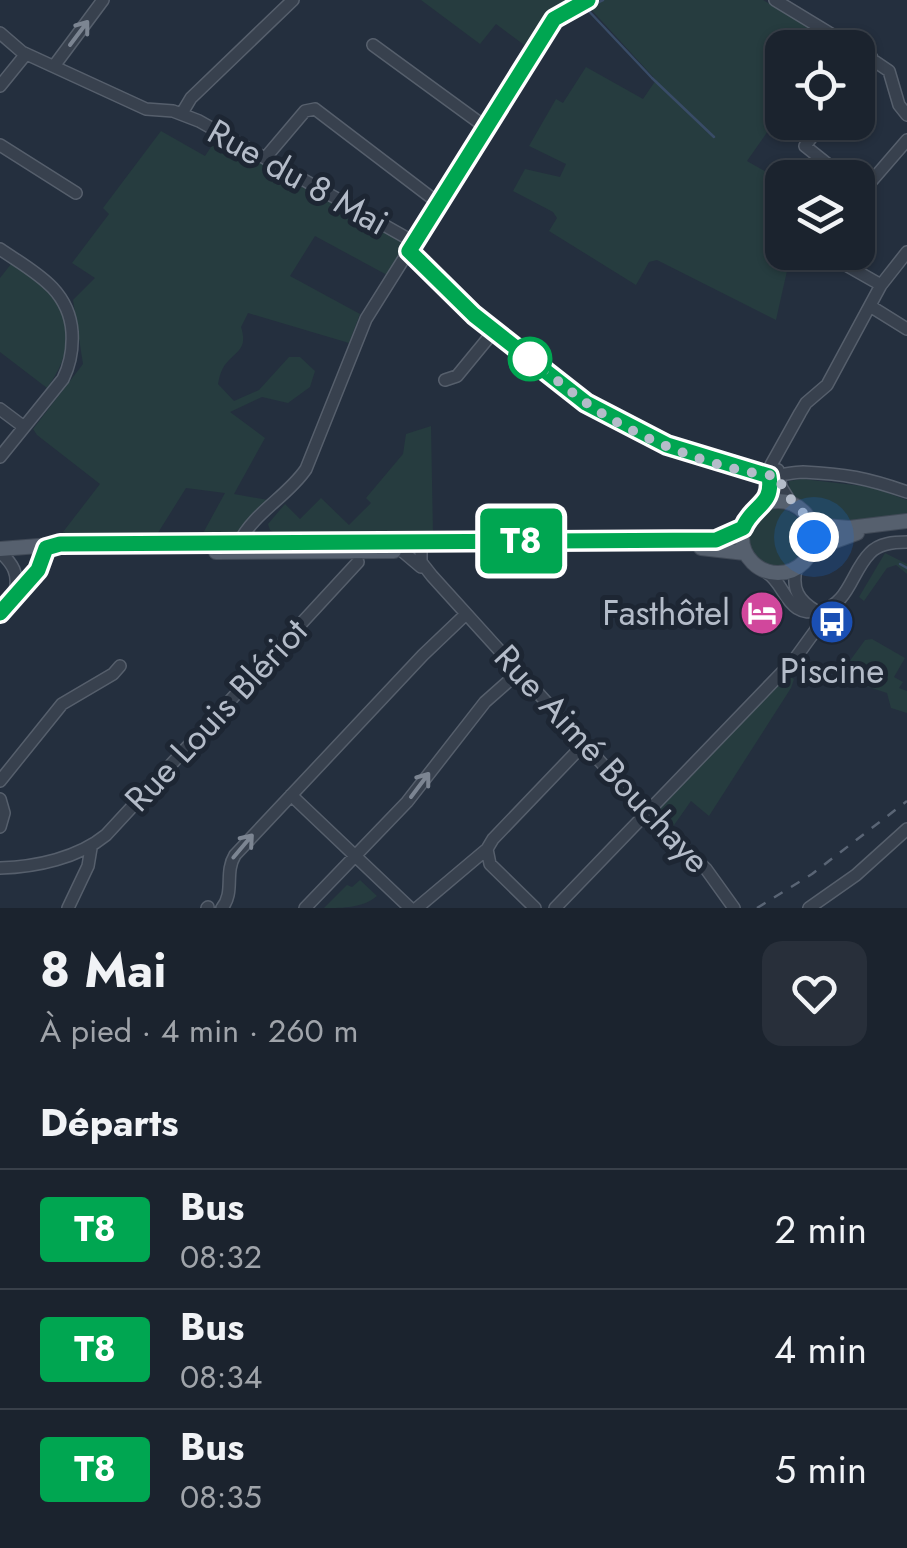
<!DOCTYPE html>
<html lang="fr">
<meta charset="utf-8">
<style>
body{margin:0;font-family:Jost,sans-serif;background:#282f3a;color:#f1f3f6;height:100vh;display:flex;flex-direction:column;font-size:38px;white-space:nowrap}
*{box-sizing:border-box;margin:0}
p{font-size:32px;color:#a0a4aa}
.icon{flex:none;width:55px;height:55px;fill:none;stroke:currentColor;stroke-width:2;stroke-linecap:round;stroke-linejoin:round}
.map{position:relative;height:908px;overflow:hidden}
.sheet{display:flex;flex-direction:column;background:#1b232e;flex:1}
.sheet>*{flex:none}
.badge{padding:0 20px;border-radius:8px;font-size:35px;line-height:65px}
.tools{position:absolute;left:765px;top:30px;display:grid;gap:20px}
.tools a{display:grid;place-items:center;width:110px;height:110px;border-radius:20px;background:#1b232e;box-shadow:0 2px 8px #0004,0 0 0 2px #39404a;font-size:50px}
.you{position:absolute;width:50px;height:50px;margin:-25px;border:8px solid #fff;border-radius:50%;background:#1a73e8;box-shadow:0 0 0 15px #1a73e833}
.map>.badge{position:absolute;translate:-50% -50%;box-shadow:0 0 0 5px #fff}
h2{padding:0 40px;font-size:38px;line-height:90px}
.round{display:grid;place-items:center;flex:none;width:105px;height:105px;border-radius:20px;background:#282f3a}
.overview{display:flex;align-items:center;justify-content:space-between;height:170px;padding:0 40px}
h1{font-size:48px;font-weight:700;line-height:75px}
ul{padding:0;list-style:none}
li{display:flex;align-items:center;gap:30px;height:120px;padding:0 40px;border-top:2px solid #39404a}
li div{flex:1}
li b{display:block;font-size:38px}
li em{font-style:normal}
li .badge{min-width:110px;font-weight:700;text-align:center}
.map>svg:first-child{display:block}
</style>
<div class="map">
<svg width="907" height="908" viewBox="0 0 907 908">
<rect width="100%" height="100%" fill="#242f3e"/>
<!-- green -->
<path fill="#263c3f" d="M 421,0 L 576,0 L 552,11 L 527,47 L 496,24 L 480,44 Z
M 600,0 L 763,0 L 834,42 L 830,47 L 782,48 L 782,111 L 747,161 L 782,181 L 782,252 L 791,253 L 776,320 L 657,260 L 649,262 L 636,285 L 549,231 L 557,218 L 553,212 L 513,191 L 525,169 L 560,177 L 566,164 L 529,146 L 556,99 L 563,103 L 586,67 L 643,99 L 656,80 L 587,5 Z
M 161,131 L 205,156 L 217,138 L 400,240 L 400,254 L 387,275 L 315,236 L 290,276 L 360,314 L 349,343 L 248,313 L 241,327 C 249,352 233,351 223,368 C 220,373 219,379 218,384 L 234,401 L 259,390 L 289,357 L 300,357 L 315,371 L 310,387 L 288,403 L 262,397 L 230,412 L 265,438 L 234,494 L 268,500 L 235,536 L 202,535 L 225,493 L 186,488 L 156,536 L 63,538 L 63,532 L 100,484 L 37,435 L 33,429 L 83,364 L 73,300 L 95,278 L 72,263 L 109,214 L 103,208 Z
M 11,264 C 23,273 40,281 50,293 C 77,324 69,358 47,388 L 0,352 L 0,278 Z
M 431,426 L 433,534 L 277,535 L 270,530 L 268,524 L 285,504 L 300,519 L 321,498 L 349,525 L 371,503 L 366,498 L 403,454 L 406,434 Z
M 803,479 L 871,487 L 907,500 L 907,513 C 873,519 832,534 805,508 C 796,499 789,495 789,481 Z
M748 538a29 29 0 1 1 58 0a29 29 0 1 1-58 0Z
M 885,553 L 907,564 L 907,574 L 896,565 L 887,568 L 864,601 L 859,597 Z
M 872,639 L 905,658 L 894,677 L 903,682 L 899,688 L 907,691 L 907,713 L 891,708 L 887,693 L 848,680 L 840,672 L 842,659 L 849,662 L 865,640 Z
M 787,675 L 794,679 L 791,688 L 709,816 L 691,801 L 672,828 L 657,808 Z
M 360,880 L 377,896 C 363,908 344,908 324,908 L 347,885 L 352,887 Z"/>
<g fill="none" stroke-linecap="round" stroke-linejoin="round">
<!-- stream -->
<path stroke="#394c67" stroke-width="2.5" d="M 585,7 L 652,78 L 714,137
M 586,8 L 603,0
M 900,564 L 907,568"/>
<defs>
<path id="minor" d="M 775,0 L 854,48
M 0,33 L 22,52 L 146,109 L 173,111 L 199,121 L 414,242
M 373,45 L 484,126
M 858,50 L 889,71 L 899,105 L 907,115
M 54,66 L 103,0
M 858,77 L 872,58
M 0,86 L 26,54
M 182,113 L 191,98 L 293,0
M 823,122 L 805,146 L 845,178
M 0,145 L 76,193
M 266,157 L 305,111 L 315,109 L 437,202
M 858,186 L 869,184 L 907,140
M 0,249 C 32,271 69,288 72,332 C 73,349 71,363 63,379 L 0,457
M 409,251 C 508,352 622,447 765,475 C 779,477 790,472 803,472 C 845,474 867,478 907,492
M 823,252 L 881,285
M 870,306 L 907,329
M 445,380 L 457,376 L 494,331
M 0,409 L 24,427
M 778,470 L 781,487 L 791,503
M 766,503 L 771,465 L 800,413 L 806,403 L 827,385 L 881,285 L 907,252
M 239,543 C 253,513 288,496 306,469 L 366,319 L 554,19 L 588,0
M 402,551 L 421,567
M 421,551 L 421,562 L 432,576 L 645,811 L 706,869 L 734,908
M 0,552 C 13,564 19,574 15,591
M 796,569 C 792,589 798,600 816,611
M 766,572 C 782,582 783,599 797,608 C 805,613 810,612 819,611 C 849,605 851,572 870,553 C 879,543 894,542 907,542
M 0,613 L 38,570 L 46,547
M 0,781 L 62,704 L 113,674 L 120,666
M 291,795 L 410,908
M 0,799 L 4,813 L 0,827
M 0,868 C 36,867 78,858 106,835 L 358,562
M 68,908 L 88,866 L 91,848
M 207,908 L 208,907
M 222,908 C 235,892 224,873 235,855 L 423,655 L 466,614
M 305,908 L 407,802 L 485,702 L 519,672
M 417,908 L 487,849
M 535,908 L 490,864 L 487,849 L 493,839 L 584,744
M 555,908 L 794,660 L 815,631 L 824,611
M 809,908 L 856,875 L 907,829"/>
<path id="major" d="M742 537a36 36 0 1 1 72 0a36 36 0 1 1-72 0Z
M 813,525 L 849,528 L 907,521
M 701,548 L 745,553
M 0,549 L 77,543 L 716,540 L 743,528
M 813,549 L 857,533
M 216,552 L 394,551"/>
</defs>
<!-- minor casing -->
<use href="#minor" stroke="#565f6c" stroke-width="14"/>
<!-- major casing -->
<use href="#major" stroke="#414a57" stroke-width="16"/>
<!-- minor -->
<use href="#minor" stroke="#38414e" stroke-width="11"/>
<!-- major -->
<use href="#major" stroke="#56606e" stroke-width="14"/>
<!-- rail -->
<path stroke="#5a6575" stroke-width="2.5" stroke-dasharray="10 10" stroke-linecap="butt" d="M 757,908 L 812,874 L 907,801"/>
</g>
<!-- one-way arrows -->
<defs><path id="oneway-shaft" d="M-6 0H5M1.5-3L5.5 0L1.5 3" fill="none" stroke-width="1.6" stroke-linecap="round" stroke-linejoin="round" transform="scale(2.5)"/></defs>
<g stroke="#7c8592">
<use href="#oneway-shaft" transform="translate(79 33) rotate(-53)"/>
<use href="#oneway-shaft" transform="translate(420 785) rotate(-53)"/>
<use href="#oneway-shaft" transform="translate(243 846) rotate(-50)"/>
</g>
<g fill="none" stroke-linecap="round" stroke-linejoin="round">
<defs>
<path id="line" d="M 0,613 L 38,570 L 46,548 L 60,544 L 716,540 L 743,528 C 753,504 774,506 769,476 L 667,445 L 586,403 L 474,315 L 409,251 L 554,19 L 588,0"/>
</defs>
<!-- line casing -->
<use href="#line" stroke="#fff" stroke-width="22"/>
<!-- line -->
<use href="#line" stroke="#00a651" stroke-width="15"/>
<!-- walk -->
<path stroke="#b4bcc9" stroke-width="10" stroke-dasharray="0 18" d="M 530,359 C 548,373 566,388 585,402 C 633,437 719,472 779,476 C 784,503 811,510 814,537"/>
</g>
<!-- icons -->
<defs>
<symbol id="hotel-disc" viewBox="-11 -11 22 22"><circle r="9.5" fill="#d1479c" stroke="#1d2633"/><path d="M-6-4.5h1.5V1H6V5H4.5V3h-9V5H-6ZM-4 0a1.8 1.8 0 1 1 3.6 0ZM.5 0V-2.5h3Q6-2.5 6 0Z" fill="#fff"/></symbol>
<symbol id="bus-disc" viewBox="-11 -11 22 22"><circle r="9.5" fill="#1a4fb4" stroke="#1d2633"/><path d="M-5-6H5V4H4V6H2V4H-2V6H-4V4H-5ZM-3.5-4V0h7V-4ZM-3.5 1.2v1.5H-2V1.2ZM2 1.2v1.5H3.5V1.2Z" fill="#fff"/></symbol>
</defs>
<g fill-rule="evenodd">
<use href="#hotel-disc" x="737" y="588" width="50" height="50"/>
<use href="#bus-disc" x="807" y="597" width="50" height="50"/>
</g>
<!-- markers -->
<circle fill="#fff" stroke="#00a651" stroke-width="5" cx="530" cy="359" r="20"/>
<g text-anchor="middle" stroke-width="10" stroke-linejoin="round" paint-order="stroke">
<!-- street labels -->
<g font-size="35" fill="#b4bcc9" stroke="#1d2633">
<text transform="translate(298 177) rotate(29)" y="12">Rue du 8 Mai</text>
<text transform="translate(216 715) rotate(-47)" y="12">Rue Louis Blériot</text>
<text transform="translate(602 759) rotate(47)" y="12">Rue Aimé Bouchaye</text>
</g>
<!-- poi labels -->
<g font-size="35" fill="#b4bcc9" stroke="#1d2633" text-anchor="end">
<text x="730" y="625">Fasthôtel</text>
<text x="832" y="683" text-anchor="middle">Piscine</text>
</g>
</g>
</svg>
<div class="tools">
<a><svg class="icon" aria-label="locate" viewBox="0 0 24 24"><circle cx="12" cy="12" r="6"/><path d="M12 2v4M12 18v4M2 12h4M18 12h4"/></svg></a>
<a><svg class="icon" aria-label="layers" viewBox="0 0 24 24"><path d="M12 4l9 5-9 5-9-5zM3 14l9 5 9-5"/></svg></a>
</div>
<div class="you" style="left:814px;top:537px"></div>
<b class="badge" style="left:521px;top:541px;background:#00a651;color:#fff">T8</b>
</div>
<section class="sheet">
<div class="overview"><div><h1>8 Mai</h1><p>À pied · 4 min · 260 m</p></div><a class="round"><svg class="icon" aria-label="heart" viewBox="0 0 24 24"><path d="M12 20l-8-8c-3-5 5-10 8-4 3-6 11-1 8 4z"/></svg></a></div>
<h2>Départs</h2>
<ul>
<li><span class="badge" style="background:#00a651;color:#fff">T8</span><div><b>Bus</b><p>08:32</p></div><em>2 min</em></li>
<li><span class="badge" style="background:#00a651;color:#fff">T8</span><div><b>Bus</b><p>08:34</p></div><em>4 min</em></li>
<li><span class="badge" style="background:#00a651;color:#fff">T8</span><div><b>Bus</b><p>08:35</p></div><em>5 min</em></li>
</ul>
</section>
